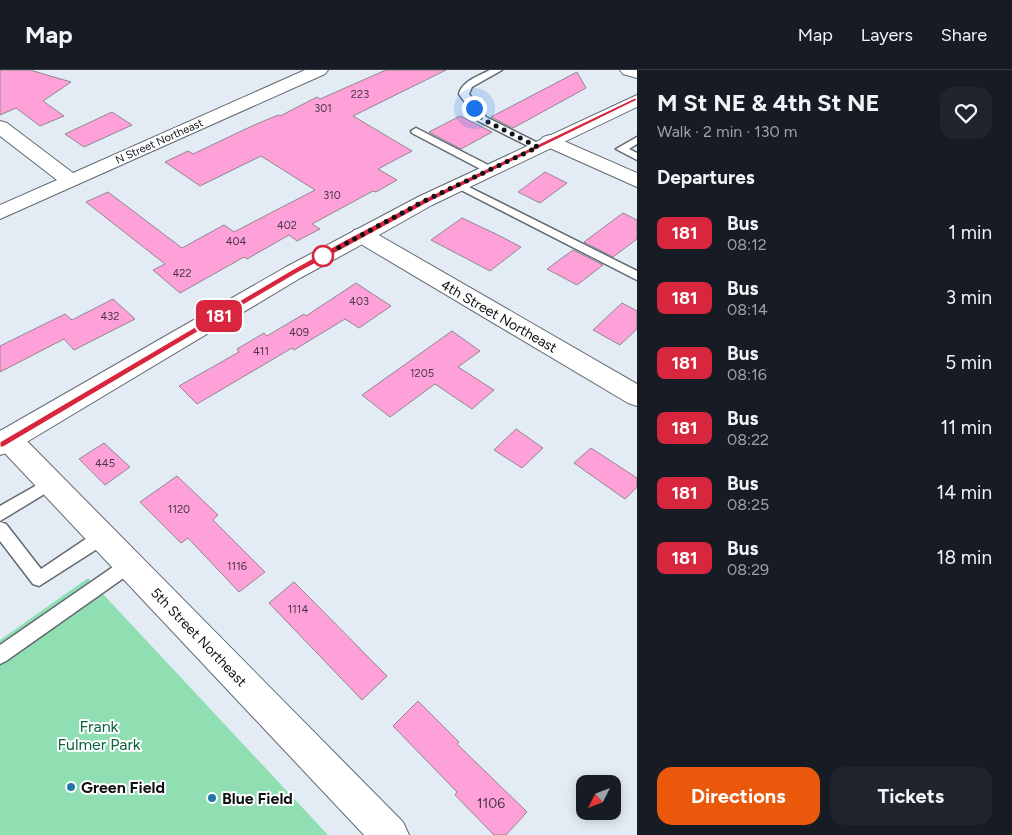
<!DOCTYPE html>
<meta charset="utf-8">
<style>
body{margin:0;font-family:Figtree,sans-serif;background:#20242c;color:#f1f3f6;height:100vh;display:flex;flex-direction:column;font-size:19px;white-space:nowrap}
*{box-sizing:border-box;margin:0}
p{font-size:16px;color:#9ea1a6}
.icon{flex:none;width:28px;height:28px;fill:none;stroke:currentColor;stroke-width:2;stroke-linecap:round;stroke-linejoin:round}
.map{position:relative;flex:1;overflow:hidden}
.side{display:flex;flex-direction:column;background:#171b24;width:375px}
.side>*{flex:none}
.badge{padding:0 10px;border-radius:8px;font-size:18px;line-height:32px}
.needle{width:32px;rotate:228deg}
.tools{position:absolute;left:576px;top:705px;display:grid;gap:10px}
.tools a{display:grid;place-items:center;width:45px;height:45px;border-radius:10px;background:#171b24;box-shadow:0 2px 12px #0003;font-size:25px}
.you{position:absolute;width:25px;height:25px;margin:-12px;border:4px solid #fff;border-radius:50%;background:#1a73e8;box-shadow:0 0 0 8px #1a73e833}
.map>.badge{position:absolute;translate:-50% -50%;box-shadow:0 0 0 2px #fff}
h2{padding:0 20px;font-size:19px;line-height:45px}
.round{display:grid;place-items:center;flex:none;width:52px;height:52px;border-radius:15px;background:#20242c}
.summary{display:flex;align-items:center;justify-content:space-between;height:85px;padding:0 20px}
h1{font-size:24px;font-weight:700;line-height:38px}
.button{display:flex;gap:10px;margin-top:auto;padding:10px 20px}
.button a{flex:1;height:58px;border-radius:15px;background:#ea580c;color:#fff;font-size:20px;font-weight:700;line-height:58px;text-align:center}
.button a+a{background:#20242c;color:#f1f3f6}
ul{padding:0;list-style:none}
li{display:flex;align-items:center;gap:15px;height:65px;padding:0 20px}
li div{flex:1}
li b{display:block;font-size:19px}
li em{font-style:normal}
li .badge{min-width:55px;font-weight:700;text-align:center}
header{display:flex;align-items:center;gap:30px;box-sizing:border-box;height:70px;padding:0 25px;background:#171b24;border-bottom:1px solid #363941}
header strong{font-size:24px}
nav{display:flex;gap:28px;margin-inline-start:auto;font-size:18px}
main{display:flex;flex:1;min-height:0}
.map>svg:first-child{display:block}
</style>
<header>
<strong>Map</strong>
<nav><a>Map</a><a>Layers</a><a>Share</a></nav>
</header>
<main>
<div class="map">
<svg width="637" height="765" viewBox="0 0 637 765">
<rect width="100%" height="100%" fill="#e3ecf4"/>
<!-- green -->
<path fill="#8fdfb3" d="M 88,508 L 328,765 L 0,765 L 0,570 Z"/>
<!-- building -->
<path fill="#fea1d9" stroke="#91878c" d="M 0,0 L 30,0 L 71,12 L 43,31 L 64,46 L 40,56 L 16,38 L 0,45 Z
M 386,0 L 446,0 L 353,46 L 412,81 L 378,99 L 397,110 L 376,122 L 373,121 L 312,154 L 320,159 L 297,171 L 289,165 L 247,189 L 244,187 L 180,223 L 153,200 L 165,194 L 86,132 L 108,122 L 182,178 L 224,155 L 234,162 L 315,120 L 261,86 L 200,116 L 165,92 L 188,81 L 193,84 L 252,56 L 278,45 L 280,46 L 317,27 L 320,29 Z
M 577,2 L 586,18 L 513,58 L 491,47 Z
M 112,42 L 132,55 L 84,77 L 65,64 Z
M 460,46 L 492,62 L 461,79 L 429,62 Z
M 545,102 L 567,113 L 540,133 L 518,122 Z
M 623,143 L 637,150 L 637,169 L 613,187 L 584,172 Z
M 462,148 L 498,165 L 521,177 L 490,201 L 431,170 Z
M 573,180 L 603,195 L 577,215 L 547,199 Z
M 356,213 L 391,236 L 359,258 L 345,249 L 294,280 L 292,278 L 197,334 L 179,316 L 239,282 L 237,279 L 264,263 L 267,266 L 304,244 L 306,246 Z
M 113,229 L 135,249 L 74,280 L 64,269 L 0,302 L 0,276 L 65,244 L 72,250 Z
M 622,233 L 637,241 L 637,259 L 620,275 L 593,260 Z
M 452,261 L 480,281 L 458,297 L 494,320 L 472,339 L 435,314 L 390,347 L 362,325 Z
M 516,359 L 543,378 L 522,398 L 494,380 Z
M 104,373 L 130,397 L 105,415 L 79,389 Z
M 591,378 L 637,408 L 637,417 L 625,429 L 574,393 Z
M 177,406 L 218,445 L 213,450 L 265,502 L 239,522 L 188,468 L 181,473 L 140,432 Z
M 294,512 L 387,606 L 362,630 L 269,533 Z
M 418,631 L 459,672 L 457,674 L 527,742 L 506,765 L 494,765 L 455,725 L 457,722 L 393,656 Z"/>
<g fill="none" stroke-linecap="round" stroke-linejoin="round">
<defs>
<path id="service" d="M 490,0 L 502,0 L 472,17 L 469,24 L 486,47 L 542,75 L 543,77 L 542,79 L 534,79 L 478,51 L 459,24 C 462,11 479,6 490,0 Z
M 416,58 L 494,98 L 495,100 L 490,103 L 486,102 L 412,63 L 411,61 Z
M 637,67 L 637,74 L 629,79 L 637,83 L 637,90 L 616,79 Z
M 459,112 L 637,201 L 637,210 L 455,117 L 453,115 L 455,113 Z
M 51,407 L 56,409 L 59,413 L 56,417 L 0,451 L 0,436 Z
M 0,452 L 6,454 L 41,499 L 96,462 L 102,460 L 108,462 L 110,467 L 108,472 L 39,516 L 33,514 L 0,471 Z
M 129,488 L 135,490 L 137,495 L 135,500 L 6,591 L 0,594 L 0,575 L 123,490 Z"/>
<path id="minor" d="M 305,0 L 328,0 L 325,4 L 0,149 L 0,135 L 57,110 L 0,66 L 0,51 L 7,53 L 73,103 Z
M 620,0 L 637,0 L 637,8 L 623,4 Z
M 550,65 L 637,103 L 637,117 L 543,75 L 540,71 L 543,67 Z
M 8,358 L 18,362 L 403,752 L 409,765 L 364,765 L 0,378 L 0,361 Z"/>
<path id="tertiary" d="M 362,158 L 370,160 L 637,314 L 637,336 L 628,333 L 354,170 L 351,165 L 354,160 Z"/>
<path id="secondary" d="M 637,25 L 637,37 L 432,135 L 370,170 L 302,207 L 10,382 L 0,385 L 0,361 L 286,197 L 418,127 Z"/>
</defs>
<!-- service casing -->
<use href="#service" stroke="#626971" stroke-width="3"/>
<!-- minor casing -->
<use href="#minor" stroke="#626971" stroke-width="2"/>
<!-- tertiary casing -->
<use href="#tertiary" stroke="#626971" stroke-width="2"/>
<!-- secondary casing -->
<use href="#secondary" stroke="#626971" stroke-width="2"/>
<!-- service -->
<use href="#service" fill="#fff" fill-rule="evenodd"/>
<!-- minor -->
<use href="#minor" fill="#fff" fill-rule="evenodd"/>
<!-- tertiary -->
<use href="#tertiary" fill="#fff" fill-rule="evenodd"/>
<!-- secondary -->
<use href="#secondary" fill="#fff" fill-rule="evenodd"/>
</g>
<!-- line -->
<path fill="#d7263d" stroke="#fff" d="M 635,28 L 637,30 L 427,133 L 348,176 L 297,203 L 3,377 L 0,377 L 0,372 L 292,200 L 342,172 L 422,130 Z"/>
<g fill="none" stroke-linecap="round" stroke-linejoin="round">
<!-- walk -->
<path stroke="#0f1215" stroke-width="5" stroke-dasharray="0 9" d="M 323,186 L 424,131 L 538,77 L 482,49 L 474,38"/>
</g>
<!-- markers -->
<circle fill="#fff" stroke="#d7263d" stroke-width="2.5" cx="323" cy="186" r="10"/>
<g fill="#2575a6" stroke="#fff" stroke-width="2">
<circle cx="71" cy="717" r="5"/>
<circle cx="212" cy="728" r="5"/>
</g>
<g text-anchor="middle" stroke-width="4" stroke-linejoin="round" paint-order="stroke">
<!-- number labels -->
<g font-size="11" fill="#4b3646">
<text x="360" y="28">223</text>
<text x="323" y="42">301</text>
<text x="332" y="129">310</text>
<text x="287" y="159">402</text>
<text x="236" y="175">404</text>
<text x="182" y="207">422</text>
<text x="359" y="235">403</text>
<text x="110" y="250">432</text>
<text x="299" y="266">409</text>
<text x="261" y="285">411</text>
<text x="422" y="307">1205</text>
<text x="105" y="397">445</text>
<text x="179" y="443">1120</text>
<text x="237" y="500">1116</text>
<text x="298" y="543">1114</text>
</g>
<!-- far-street labels -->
<g font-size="11" fill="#0f1215" stroke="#fff">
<text transform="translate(159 71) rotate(-24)" y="4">N Street Northeast</text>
</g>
<!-- street labels -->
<g font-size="14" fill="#0f1215" stroke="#fff">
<text transform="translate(499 246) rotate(30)" y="5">4th Street Northeast</text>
<text transform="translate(199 567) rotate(46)" y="5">5th Street Northeast</text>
</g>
<!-- near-number labels -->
<g font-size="14" fill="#4b3646">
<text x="491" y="738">1106</text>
</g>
<!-- near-park labels -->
<g font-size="16" fill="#0e623f" stroke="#fff">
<text x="99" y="662">Frank<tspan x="99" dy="18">Fulmer Park</tspan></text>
</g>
<!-- near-poi labels -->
<g font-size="16" font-weight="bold" fill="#0f1215" stroke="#fff" text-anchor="start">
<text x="81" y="723">Green Field</text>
<text x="222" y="734">Blue Field</text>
</g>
</g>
</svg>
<div class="tools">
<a><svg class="needle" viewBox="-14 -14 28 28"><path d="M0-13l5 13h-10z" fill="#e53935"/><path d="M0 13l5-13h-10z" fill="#9ea1a6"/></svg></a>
</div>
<div class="you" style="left:474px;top:38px"></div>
<b class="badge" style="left:219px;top:246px;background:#d7263d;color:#fff">181</b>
</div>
<section class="side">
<div class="summary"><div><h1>M St NE &amp; 4th St NE</h1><p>Walk · 2 min · 130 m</p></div><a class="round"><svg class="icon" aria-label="heart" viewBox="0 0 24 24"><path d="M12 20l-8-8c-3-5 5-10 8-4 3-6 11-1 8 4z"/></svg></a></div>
<h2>Departures</h2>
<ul>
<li><span class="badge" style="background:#d7263d;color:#fff">181</span><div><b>Bus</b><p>08:12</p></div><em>1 min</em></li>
<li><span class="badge" style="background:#d7263d;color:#fff">181</span><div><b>Bus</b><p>08:14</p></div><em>3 min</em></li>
<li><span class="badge" style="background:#d7263d;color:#fff">181</span><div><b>Bus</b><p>08:16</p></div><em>5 min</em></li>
<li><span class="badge" style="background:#d7263d;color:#fff">181</span><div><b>Bus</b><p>08:22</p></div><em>11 min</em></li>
<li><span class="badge" style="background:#d7263d;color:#fff">181</span><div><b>Bus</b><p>08:25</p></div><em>14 min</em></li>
<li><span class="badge" style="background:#d7263d;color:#fff">181</span><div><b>Bus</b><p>08:29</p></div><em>18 min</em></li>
</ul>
<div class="button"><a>Directions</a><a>Tickets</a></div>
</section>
</main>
